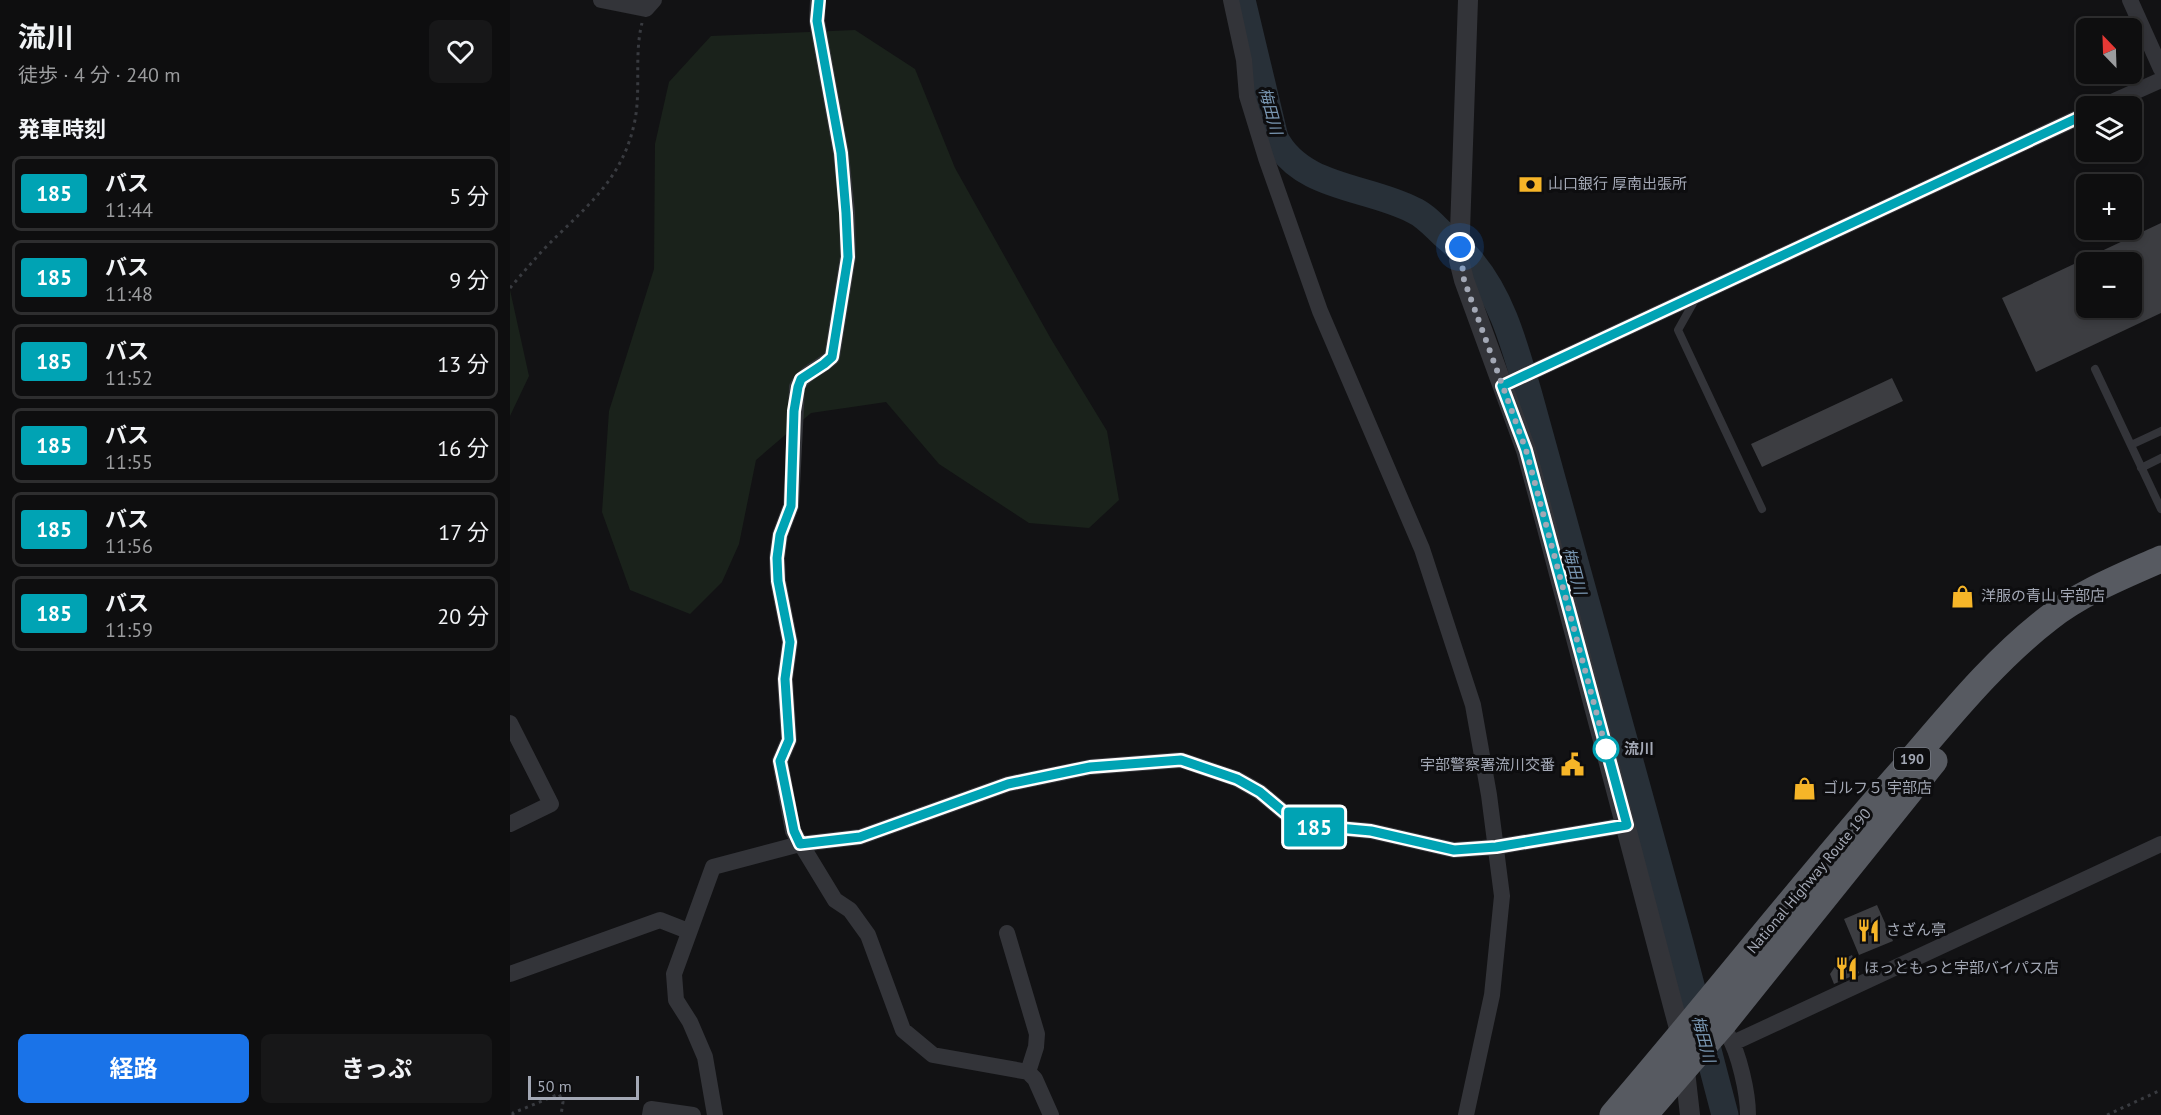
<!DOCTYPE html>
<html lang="ja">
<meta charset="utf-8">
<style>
body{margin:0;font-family:"PT Sans","Noto Sans JP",sans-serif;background:#171718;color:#f1f3f6;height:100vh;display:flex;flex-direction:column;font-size:22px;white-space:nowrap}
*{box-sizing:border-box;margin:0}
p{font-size:20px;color:#9b9c9e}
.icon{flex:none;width:33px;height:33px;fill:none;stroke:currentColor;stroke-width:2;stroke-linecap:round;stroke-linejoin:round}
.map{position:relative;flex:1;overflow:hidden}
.sheet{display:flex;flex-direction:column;background:#0e0e0f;width:510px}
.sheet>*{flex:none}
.badge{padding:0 12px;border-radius:4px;font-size:21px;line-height:39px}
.needle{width:39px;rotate:337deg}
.tools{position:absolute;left:1566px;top:18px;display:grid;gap:12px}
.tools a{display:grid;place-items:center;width:66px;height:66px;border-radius:9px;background:#0e0e0f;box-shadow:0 3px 9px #0003,0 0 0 2px #2e2e2f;font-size:30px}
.scale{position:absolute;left:18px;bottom:15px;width:111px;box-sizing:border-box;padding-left:6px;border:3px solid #a3a8b5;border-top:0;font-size:16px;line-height:21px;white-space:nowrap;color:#a3a8b5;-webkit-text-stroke:4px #0d0d0f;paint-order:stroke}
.you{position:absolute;width:30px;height:30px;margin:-15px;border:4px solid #fff;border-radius:50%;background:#1a73e8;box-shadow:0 0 0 9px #1a73e833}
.map>.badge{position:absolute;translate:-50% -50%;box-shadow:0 0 0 3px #fff}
h2{padding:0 18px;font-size:22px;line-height:54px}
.round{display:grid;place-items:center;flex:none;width:63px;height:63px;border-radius:9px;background:#171718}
.overview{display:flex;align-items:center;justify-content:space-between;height:102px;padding:0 18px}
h1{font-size:28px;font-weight:700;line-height:45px}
.action{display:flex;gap:12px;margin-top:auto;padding:12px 18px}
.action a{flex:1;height:69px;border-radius:9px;background:#1a73e8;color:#fff;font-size:24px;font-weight:700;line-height:69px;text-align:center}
.action a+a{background:#171718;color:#f1f3f6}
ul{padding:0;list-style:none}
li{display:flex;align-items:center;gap:18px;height:75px;margin:0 12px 9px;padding:0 6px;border:3px solid #2e2e2f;border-radius:9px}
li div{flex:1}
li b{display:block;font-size:22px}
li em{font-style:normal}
li .badge{min-width:66px;font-weight:700;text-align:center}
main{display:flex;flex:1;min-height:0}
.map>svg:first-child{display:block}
</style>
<main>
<section class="sheet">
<div class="overview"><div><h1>流川</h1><p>徒歩 · 4 分 · 240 m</p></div><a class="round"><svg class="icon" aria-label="heart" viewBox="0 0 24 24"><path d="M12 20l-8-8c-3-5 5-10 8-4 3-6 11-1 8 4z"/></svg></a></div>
<h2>発車時刻</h2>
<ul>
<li><span class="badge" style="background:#00a3b4;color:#fff">185</span><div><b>バス</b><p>11:44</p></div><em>5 分</em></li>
<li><span class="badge" style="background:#00a3b4;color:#fff">185</span><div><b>バス</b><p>11:48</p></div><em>9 分</em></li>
<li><span class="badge" style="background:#00a3b4;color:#fff">185</span><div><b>バス</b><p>11:52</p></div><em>13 分</em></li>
<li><span class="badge" style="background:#00a3b4;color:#fff">185</span><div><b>バス</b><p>11:55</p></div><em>16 分</em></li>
<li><span class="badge" style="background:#00a3b4;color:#fff">185</span><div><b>バス</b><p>11:56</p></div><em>17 分</em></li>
<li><span class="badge" style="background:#00a3b4;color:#fff">185</span><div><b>バス</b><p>11:59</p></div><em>20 分</em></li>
</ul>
<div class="action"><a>経路</a><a>きっぷ</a></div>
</section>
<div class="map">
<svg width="1651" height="1115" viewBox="0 0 1651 1115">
<rect width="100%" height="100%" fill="#121214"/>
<!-- green -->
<path fill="#1a221b" d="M 345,30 L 405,69 L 445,168 L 541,339 L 597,431 L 609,500 L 579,528 L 519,523 L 429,464 L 376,402 L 301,413 L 246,460 L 229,544 L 212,582 L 180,614 L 120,590 L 92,512 L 99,411 L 144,269 L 145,144 L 159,82 L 201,36 Z
M 0,290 L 19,376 L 0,416 Z"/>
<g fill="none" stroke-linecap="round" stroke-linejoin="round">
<!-- river -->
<path stroke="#283038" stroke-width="27" d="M 732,0 L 765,138 C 791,189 857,186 903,210 C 915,215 925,227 935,236 C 944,244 954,252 961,261 C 993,299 1005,348 1019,395 L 1170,943 L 1215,1115"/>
</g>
<!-- building -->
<path fill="#3c3d41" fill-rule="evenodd" d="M 1651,223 L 1651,313 L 1526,372 L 1492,298 ZM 1576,262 L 1622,262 L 1622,308 L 1576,308 Z
M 1382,378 L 1393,401 L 1252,467 L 1241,444 Z
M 1367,905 L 1383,941 L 1349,955 L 1334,919 Z
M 1342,955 L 1349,973 L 1324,984 L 1320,974 L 1329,961 Z"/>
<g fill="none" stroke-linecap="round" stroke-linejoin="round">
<!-- path -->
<path stroke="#393b40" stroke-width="3" stroke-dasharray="3 4.5" stroke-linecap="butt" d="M 0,288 C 11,275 22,262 34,249 C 74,208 113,181 125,120 C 131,88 124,55 132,23
M 3,1115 L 3,1113 L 49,1094 L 53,1102 L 51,1115
M 1597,1115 L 1651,1090"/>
<!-- service -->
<path stroke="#333439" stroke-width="8" d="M 1186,298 L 1168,330 L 1252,509
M 1585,369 L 1651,509
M 1621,445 L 1651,431
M 1631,468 L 1651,458"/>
<!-- minor -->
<path stroke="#333439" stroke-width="16" d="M 91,0 L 136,9 L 144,0
M 308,0 L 307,21 L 331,153 L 337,213 L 338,257 L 322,357 C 311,368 294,372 287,387 L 281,506 L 270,535 L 267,558 L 268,581 L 280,642 L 275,679 L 279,740 L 270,761 L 283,831 L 325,900 L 340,910 L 358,935 L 393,1030 L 423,1055 L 518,1072 L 525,1079 L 541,1115
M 721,0 L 734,60 L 737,96 L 756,158 L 810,311 L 912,549 L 963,705 L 979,795 L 992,896 L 982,995 L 956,1115
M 1620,0 L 1651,69
M 1593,106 L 1651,80
M 992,386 L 1576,114
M 0,723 L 41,804 L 0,824
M 497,933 L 527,1034 L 526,1047 L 518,1072
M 0,974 L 150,920 L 178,931
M 1218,1035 C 1229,1053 1238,1093 1238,1115
M 1223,1043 L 1651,844
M 140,1115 L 141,1109 L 183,1115
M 205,1115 L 195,1057 L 180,1022 L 166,1000 L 164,974 L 203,867 L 290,844 L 350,837 L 498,784 L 581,767 L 671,760 L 727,779 L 750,792 L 775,813 L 795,825 L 861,831 L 944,850 L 986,847 L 1117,825"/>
<!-- tertiary -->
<path stroke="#333439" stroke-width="20" d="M 958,0 L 949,260 L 954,280 L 1016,450 L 1034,517 L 1171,1036 L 1180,1115"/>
<!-- trunk -->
<path stroke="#575a61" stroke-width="27" d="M 1103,1115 C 1201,1001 1293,883 1392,771 C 1438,718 1483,661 1539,618 C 1572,592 1613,576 1651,559
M 1134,1115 L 1212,1025 L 1424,761"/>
</g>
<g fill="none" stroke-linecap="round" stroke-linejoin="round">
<defs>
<path id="line" d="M 309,0 L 307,21 L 331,153 L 336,213 L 338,257 L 322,357 L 314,364 L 291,379 L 288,387 L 284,411 L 281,506 L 270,535 L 267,558 L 268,581 L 280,642 L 275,679 L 279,740 L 270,761 L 284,831 L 290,844 L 350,837 L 498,784 L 580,767 L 671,760 L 727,779 L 750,792 L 775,813 L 795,825 L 861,831 L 944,850 L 986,847 L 1117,825 L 1016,450 L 992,386 L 1576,114"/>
</defs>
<!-- line casing -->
<use href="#line" stroke="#fff" stroke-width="14"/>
<!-- line -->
<use href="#line" stroke="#00a3b4" stroke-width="9"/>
<!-- walk -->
<path stroke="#a3a8b5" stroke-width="6" stroke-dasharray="0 10.8" d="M 950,247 L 954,280 L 1016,450 L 1098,756 L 1096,749"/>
</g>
<!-- icons -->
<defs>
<symbol id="bank-bare" viewBox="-9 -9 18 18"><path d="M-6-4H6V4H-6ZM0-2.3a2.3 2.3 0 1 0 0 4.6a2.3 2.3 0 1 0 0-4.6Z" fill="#f6b528" stroke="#0d0d0f" stroke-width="2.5" paint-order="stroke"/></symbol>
<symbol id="shop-bare" viewBox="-9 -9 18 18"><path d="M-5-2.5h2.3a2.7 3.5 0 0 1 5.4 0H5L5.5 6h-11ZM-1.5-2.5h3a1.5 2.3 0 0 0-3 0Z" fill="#f6b528" stroke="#0d0d0f" stroke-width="2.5" paint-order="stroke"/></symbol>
<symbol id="civic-bare" viewBox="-9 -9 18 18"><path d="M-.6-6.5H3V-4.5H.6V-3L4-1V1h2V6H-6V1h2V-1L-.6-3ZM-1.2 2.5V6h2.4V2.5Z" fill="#f6b528" stroke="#0d0d0f" stroke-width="2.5" paint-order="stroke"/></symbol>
<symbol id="restaurant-bare" viewBox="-9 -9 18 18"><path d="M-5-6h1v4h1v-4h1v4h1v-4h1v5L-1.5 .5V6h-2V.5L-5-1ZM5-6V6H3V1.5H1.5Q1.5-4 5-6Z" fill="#f6b528" stroke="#0d0d0f" stroke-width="2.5" paint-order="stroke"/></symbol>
</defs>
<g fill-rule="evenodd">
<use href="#bank-bare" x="1004" y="168" width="33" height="33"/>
<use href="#shop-bare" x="1436" y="580" width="33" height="33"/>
<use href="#civic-bare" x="1046" y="748" width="33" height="33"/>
<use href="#shop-bare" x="1278" y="772" width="33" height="33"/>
<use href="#restaurant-bare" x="1342" y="914" width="33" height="33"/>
<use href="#restaurant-bare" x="1320" y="952" width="33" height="33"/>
</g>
<!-- markers -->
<circle fill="#fff" stroke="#00a3b4" stroke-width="3" cx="1096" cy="749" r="12"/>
<g text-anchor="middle" stroke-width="6" stroke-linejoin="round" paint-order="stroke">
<!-- shield labels -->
<rect fill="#0d0d0f" stroke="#767a83" stroke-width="1.5" x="1384" y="748" width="36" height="22" rx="4.5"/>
<g font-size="14" font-weight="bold" fill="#a3a8b5">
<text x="1402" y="764">190</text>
</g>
<!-- poi labels -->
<g font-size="15" fill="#a3a8b5" stroke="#0d0d0f" text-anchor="start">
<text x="1038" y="189">山口銀行 厚南出張所</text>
<text x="1471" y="601">洋服の青山 宇部店</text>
<text x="1045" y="770" text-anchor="end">宇部警察署流川交番</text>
<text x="1313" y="793">ゴルフ５ 宇部店</text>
<text x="1376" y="935">さざん亭</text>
<text x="1354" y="973">ほっともっと宇部バイパス店</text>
</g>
<!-- stop labels -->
<g font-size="15" font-weight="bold" fill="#a3a8b5" stroke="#0d0d0f" text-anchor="start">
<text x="1114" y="754">流川</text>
</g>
<!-- street labels -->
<g font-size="15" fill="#a3a8b5" stroke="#0d0d0f">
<text transform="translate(1299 881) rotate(-50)" y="5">National Highway Route 190</text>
</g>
<!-- water labels -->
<g font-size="16" font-style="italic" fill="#7996b1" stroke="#0d0d0f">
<text transform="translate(761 111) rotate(75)" y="6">梅田川</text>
<text transform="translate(1065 571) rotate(75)" y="6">梅田川</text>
<text transform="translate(1194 1039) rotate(75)" y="6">梅田川</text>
</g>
</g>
</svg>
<div class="tools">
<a><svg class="needle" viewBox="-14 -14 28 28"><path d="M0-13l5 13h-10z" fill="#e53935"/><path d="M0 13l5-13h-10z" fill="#9b9c9e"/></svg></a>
<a><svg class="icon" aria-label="layers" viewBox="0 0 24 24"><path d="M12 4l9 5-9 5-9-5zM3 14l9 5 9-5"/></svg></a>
<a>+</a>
<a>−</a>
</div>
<div class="scale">50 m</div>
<div class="you" style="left:950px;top:247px"></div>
<b class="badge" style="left:804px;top:827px;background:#00a3b4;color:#fff">185</b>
</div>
</main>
